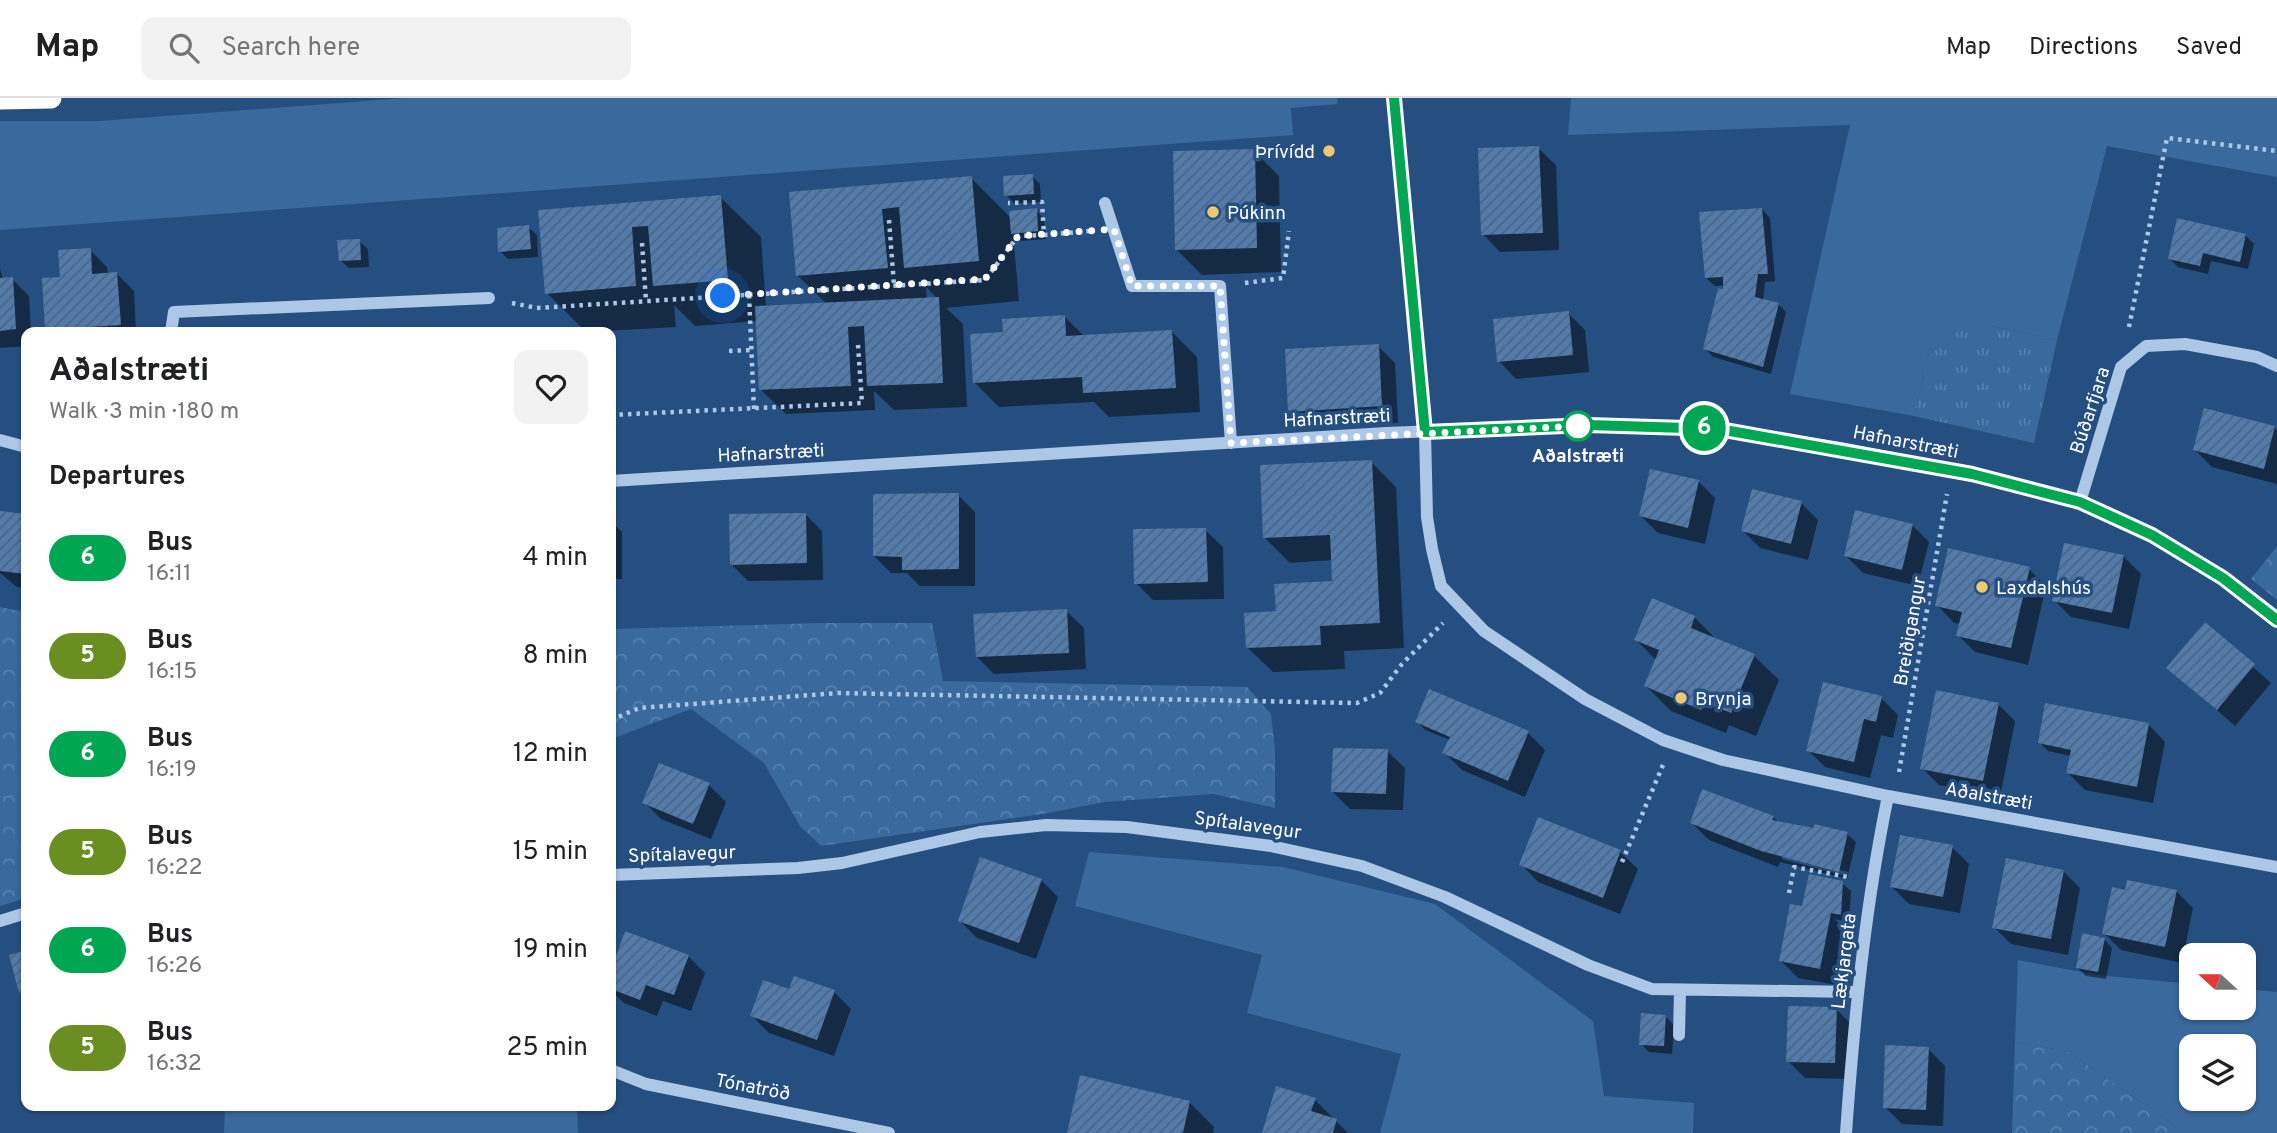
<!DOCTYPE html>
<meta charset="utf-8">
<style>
body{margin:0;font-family:Overpass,sans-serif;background:#f2f2f2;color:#202124;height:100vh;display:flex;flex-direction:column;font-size:26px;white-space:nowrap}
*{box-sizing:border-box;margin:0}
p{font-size:23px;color:#757577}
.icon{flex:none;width:38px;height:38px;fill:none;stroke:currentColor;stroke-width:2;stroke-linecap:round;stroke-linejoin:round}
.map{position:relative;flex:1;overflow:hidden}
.sheet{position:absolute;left:21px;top:229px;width:595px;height:784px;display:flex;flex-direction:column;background:#fff;border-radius:14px;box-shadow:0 2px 5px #0004}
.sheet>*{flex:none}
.badge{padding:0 14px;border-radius:23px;font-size:24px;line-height:46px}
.needle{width:46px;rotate:291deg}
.controls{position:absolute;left:2179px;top:845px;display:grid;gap:14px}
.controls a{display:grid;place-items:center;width:77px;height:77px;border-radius:14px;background:#fff;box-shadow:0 2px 5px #0004;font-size:35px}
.you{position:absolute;width:35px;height:35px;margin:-18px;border:5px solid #fff;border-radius:50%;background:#1a73e8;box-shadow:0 0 0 10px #1a73e833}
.map>.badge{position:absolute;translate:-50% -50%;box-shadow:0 0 0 4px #fff}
h2{padding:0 28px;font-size:26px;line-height:63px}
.round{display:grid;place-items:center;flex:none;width:74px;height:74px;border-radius:14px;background:#f2f2f2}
.head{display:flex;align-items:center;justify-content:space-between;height:119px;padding:0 28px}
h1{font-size:33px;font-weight:700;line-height:52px}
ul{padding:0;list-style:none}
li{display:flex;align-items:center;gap:21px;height:98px;padding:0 28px}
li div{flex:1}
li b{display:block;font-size:26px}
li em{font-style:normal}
li .badge{min-width:77px;font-weight:700;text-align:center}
header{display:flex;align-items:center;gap:42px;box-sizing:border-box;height:98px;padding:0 35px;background:#fff;border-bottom:2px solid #e0e0e0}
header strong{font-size:33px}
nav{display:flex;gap:38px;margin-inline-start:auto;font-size:24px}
.search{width:490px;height:63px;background:#f2f2f2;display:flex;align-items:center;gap:18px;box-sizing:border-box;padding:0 24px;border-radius:14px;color:#757577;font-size:26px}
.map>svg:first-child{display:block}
</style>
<header>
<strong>Map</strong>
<div class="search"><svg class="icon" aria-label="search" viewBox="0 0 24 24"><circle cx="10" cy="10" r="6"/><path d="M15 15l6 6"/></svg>Search here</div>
<nav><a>Map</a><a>Directions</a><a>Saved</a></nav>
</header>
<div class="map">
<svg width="2277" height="1035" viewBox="0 0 2277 1035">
<defs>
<pattern id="forest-crowns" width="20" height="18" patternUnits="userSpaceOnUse" patternTransform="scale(1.75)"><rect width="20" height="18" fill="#3a699e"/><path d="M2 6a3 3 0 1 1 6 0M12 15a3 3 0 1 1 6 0" fill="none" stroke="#5880ad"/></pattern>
<pattern id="park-tufts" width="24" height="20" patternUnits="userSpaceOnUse" patternTransform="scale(1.75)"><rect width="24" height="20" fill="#3a699e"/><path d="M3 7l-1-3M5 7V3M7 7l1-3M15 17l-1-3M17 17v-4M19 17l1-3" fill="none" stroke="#5880ad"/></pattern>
<pattern id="building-hatch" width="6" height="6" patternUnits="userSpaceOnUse" patternTransform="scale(1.75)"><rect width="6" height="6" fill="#527bab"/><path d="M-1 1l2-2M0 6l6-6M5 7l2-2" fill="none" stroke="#4f647c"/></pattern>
</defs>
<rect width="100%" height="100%" fill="#264f81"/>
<!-- green -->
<path fill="#3a699e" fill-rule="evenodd" d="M 405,0 L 1338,0 L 1337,6 L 1291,10 L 1293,37 L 0,132 L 0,23 L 100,23 Z
M 1571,0 L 2277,0 L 2277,79 L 2107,48 L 2057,242 L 1986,227 L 1930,250 L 1914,318 L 1790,296 L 1850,27 L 1568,37 Z
M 1089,754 L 1283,769 L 1435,806 L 1593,923 L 1604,998 L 1694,1005 L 1693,1035 L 1380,1035 L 1401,956 L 1247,915 L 1262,857 L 1075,808 Z
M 2018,862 L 2098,877 L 2191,886 L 2191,910 L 2244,910 L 2244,891 L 2277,894 L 2277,1035 L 2179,1035 L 2173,1026 L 2067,953 L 2015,944 ZM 2191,948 L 2244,948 L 2244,1001 L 2191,1001 Z
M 225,1008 L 577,1008 L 578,1035 L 224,1035 Z"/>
<!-- forest -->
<path fill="url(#forest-crowns)" d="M 2277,448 L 2277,502 L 2251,481 Z
M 0,509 L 26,514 L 26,800 L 0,808 Z
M 821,525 L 932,525 L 943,583 L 1247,589 L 1271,616 L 1275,652 L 1275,710 L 1213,696 L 1105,704 L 1042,716 L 821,748 L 800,728 L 764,665 L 691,611 L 611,641 L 611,531 Z
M 2015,944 L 2067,953 L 2173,1026 L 2179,1035 L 2012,1035 Z"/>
<!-- park -->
<path fill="url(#park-tufts)" d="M 1986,227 L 2057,242 L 2034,345 L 1914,318 L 1930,250 L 1951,232 Z"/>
<!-- shadow -->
<path fill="#0007" fill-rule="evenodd" d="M 1538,50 L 1556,67 L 1559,152 L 1500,154 L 1483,136 Z
M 1254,53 L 1279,78 L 1281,174 L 1202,177 L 1177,152 Z
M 1032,78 L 1040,86 L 1041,104 L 1014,105 L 1006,97 Z
M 971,80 L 1011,120 L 1036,112 L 1044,121 L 1046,141 L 1021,143 L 1013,136 L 1019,203 L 946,210 L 963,226 L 967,309 L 894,312 L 874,293 L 875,312 L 786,316 L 761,292 L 758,223 L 695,228 L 674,207 L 676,229 L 586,234 L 547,195 L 540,114 L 720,99 L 761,139 L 766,209 L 827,206 L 798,178 L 791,96 ZM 926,189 L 938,201 L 927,202 Z
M 1762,111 L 1770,120 L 1775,183 L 1765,184 L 1763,203 L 1778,206 L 1786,214 L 1771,276 L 1713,259 L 1705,251 L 1725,187 L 1715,188 L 1706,180 Z
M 528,129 L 537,137 L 538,159 L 508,161 L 500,153 Z
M 2245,137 L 2254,146 L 2248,171 L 2211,163 L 2208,176 L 2178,169 L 2170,161 Z
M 359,143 L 368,151 L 369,169 L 349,170 L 340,162 Z
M 90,152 L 107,169 L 108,176 L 117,176 L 134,193 L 136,234 L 50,234 L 47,231 L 62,181 Z
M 0,171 L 3,181 L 12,181 L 29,198 L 31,234 L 26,234 L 26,248 L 0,250 Z
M 1568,215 L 1585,232 L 1589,274 L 1516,281 L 1499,263 Z
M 1065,219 L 1085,239 L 1172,234 L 1197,259 L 1200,314 L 1109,319 L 1094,304 L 999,309 L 974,284 L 1004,236 Z
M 1378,248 L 1395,265 L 1398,325 L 1307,330 L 1290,313 Z
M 2274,330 L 2277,332 L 2277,386 L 2212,369 L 2195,352 Z
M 1371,364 L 1396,389 L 1404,550 L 1344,553 L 1345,571 L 1273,574 L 1248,550 L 1278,515 L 1334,485 L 1333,462 L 1290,465 L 1265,440 Z
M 1698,383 L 1715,400 L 1705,446 L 1658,435 L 1641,418 Z
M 958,397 L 975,414 L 975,488 L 920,488 L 907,475 L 891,475 L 874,458 Z
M 1801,405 L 1818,422 L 1808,462 L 1760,450 L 1743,433 Z
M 0,414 L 26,417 L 26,490 L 17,489 L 0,475 Z
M 805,416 L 822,433 L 823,482 L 748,483 L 731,466 Z
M 611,423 L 622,434 L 622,481 L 611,481 Z
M 1912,427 L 1929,444 L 1918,488 L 1863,475 L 1845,457 Z
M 1205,432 L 1223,449 L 1224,501 L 1153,502 L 1136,485 Z
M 2123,458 L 2141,476 L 2129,531 L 2071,519 L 2054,502 Z
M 2029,471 L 2046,488 L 2028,567 L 1975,554 L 1958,537 L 1961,526 L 1954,525 L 1937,507 Z
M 1066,513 L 1084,530 L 1086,571 L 994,576 L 977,559 Z
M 1694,519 L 1718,543 L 1754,558 L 1779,582 L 1756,638 L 1729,627 L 1726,635 L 1671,613 L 1646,588 L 1657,563 L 1636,542 Z
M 2205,527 L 2271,585 L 2235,628 L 2169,570 Z
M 1430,593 L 1528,635 L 1545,652 L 1525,699 L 1462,672 L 1445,655 L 1450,642 L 1425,632 L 1417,623 Z
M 1881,600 L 1898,617 L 1893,640 L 1881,637 L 1870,680 L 1825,669 L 1808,652 Z
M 1998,606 L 2015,623 L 2000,699 L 1939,687 L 1922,670 Z
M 2148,626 L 2165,644 L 2153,705 L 2085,692 L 2068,675 L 2071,658 L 2048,653 L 2040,645 Z
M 1387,653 L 1405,670 L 1403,712 L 1350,711 L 1333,694 Z
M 709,687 L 726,704 L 711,741 L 661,721 L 644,704 Z
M 1773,719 L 1778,724 L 1847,736 L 1856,744 L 1847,781 L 1780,764 L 1778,769 L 1709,742 L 1692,725 ZM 1782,757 L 1848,774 L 1847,778 L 1782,761 Z
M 1539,722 L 1620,754 L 1638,771 L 1620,816 L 1538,784 L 1521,766 Z
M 1952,749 L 1969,766 L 1960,815 L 1909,806 L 1892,789 Z
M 2063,773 L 2080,790 L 2068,857 L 2011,846 L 1994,829 Z
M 1041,782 L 1058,799 L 1036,861 L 977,840 L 960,823 Z
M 1842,785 L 1851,793 L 1849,824 L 1835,821 L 1847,833 L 1837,887 L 1798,880 L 1781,863 L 1808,812 Z
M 2176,793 L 2193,810 L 2182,865 L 2121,852 L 2104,835 L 2126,794 Z
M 626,835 L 688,858 L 705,875 L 691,913 L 663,903 L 657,918 L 624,905 L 611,893 L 611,877 Z
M 2104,841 L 2112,850 L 2106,881 L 2086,878 L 2077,869 Z
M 26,854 L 26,900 L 21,894 L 11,858 Z
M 790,893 L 834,894 L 851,911 L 834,958 L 769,935 L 752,918 Z
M 1836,911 L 1853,928 L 1852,981 L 1805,980 L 1788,963 Z
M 1665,918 L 1674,927 L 1672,956 L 1649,954 L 1641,946 Z
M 1928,951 L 1945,968 L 1943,1028 L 1902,1026 L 1885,1009 Z
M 1315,1002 L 1348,1035 L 1264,1035 Z
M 1189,1004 L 1214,1029 L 1213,1035 L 1068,1035 Z"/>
<!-- building -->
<path fill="url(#building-hatch)" d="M 1539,48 L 1543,135 L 1481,137 L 1478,50 Z
M 1255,51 L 1257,150 L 1175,152 L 1173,53 Z
M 1033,76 L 1034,96 L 1004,98 L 1003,78 Z
M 972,78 L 979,163 L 904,170 L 899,109 L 882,111 L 888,170 L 796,178 L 789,94 Z
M 721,97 L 728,182 L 653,188 L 648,128 L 632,129 L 636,188 L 545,196 L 538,112 Z
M 1037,110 L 1038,133 L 1011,136 L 1009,113 Z
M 1762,110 L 1768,176 L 1758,176 L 1755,199 L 1779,205 L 1763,269 L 1703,251 L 1718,190 L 1723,191 L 1723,179 L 1705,180 L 1699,114 Z
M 2177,120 L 2246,136 L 2240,164 L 2203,155 L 2200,168 L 2168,161 Z
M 529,127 L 531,151 L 498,154 L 497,130 Z
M 360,141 L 361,162 L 339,163 L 337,142 Z
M 91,150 L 92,176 L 117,174 L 121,227 L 45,232 L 42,180 L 60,179 L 58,152 Z
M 13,179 L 16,231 L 0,233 L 0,180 Z
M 939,199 L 943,285 L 867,288 L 864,228 L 848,229 L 851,288 L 759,292 L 755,208 Z
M 1569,213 L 1573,257 L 1497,264 L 1493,221 Z
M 1065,217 L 1066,238 L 1172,232 L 1176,290 L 1083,295 L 1082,279 L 973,285 L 970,236 L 1003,234 L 1002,221 Z
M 1379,246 L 1382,308 L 1288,314 L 1285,251 Z
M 2204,310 L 2275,328 L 2264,371 L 2193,352 Z
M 1372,362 L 1380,525 L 1320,528 L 1321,547 L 1246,550 L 1244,515 L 1276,513 L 1274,486 L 1332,483 L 1330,437 L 1263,440 L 1260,367 Z
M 1650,371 L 1699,382 L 1688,430 L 1639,418 Z
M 1752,391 L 1802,403 L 1791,446 L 1741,433 Z
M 959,395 L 959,471 L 902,472 L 902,459 L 873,458 L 873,396 Z
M 1855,412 L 1913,426 L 1902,472 L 1844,458 Z
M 0,413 L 26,416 L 26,476 L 0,473 Z
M 806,415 L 807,465 L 730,467 L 729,416 Z
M 1206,430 L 1208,484 L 1134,486 L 1133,431 Z
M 2064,445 L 2124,457 L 2112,515 L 2052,503 Z
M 1948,450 L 2030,469 L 2011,550 L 1956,538 L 1962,514 L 1935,508 Z
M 1652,500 L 1695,518 L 1691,530 L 1755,556 L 1731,615 L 1704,604 L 1701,612 L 1644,588 L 1659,552 L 1634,542 Z
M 1067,511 L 1069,555 L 976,559 L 973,516 Z
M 2205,524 L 2255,566 L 2217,612 L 2166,570 Z
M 1823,584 L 1882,598 L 1876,624 L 1864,621 L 1854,664 L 1806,653 Z
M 1429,591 L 1529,633 L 1508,683 L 1442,655 L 1450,639 L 1415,624 Z
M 1936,592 L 1999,605 L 1983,683 L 1920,671 Z
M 2045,605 L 2149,625 L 2137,689 L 2066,675 L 2071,652 L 2038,645 Z
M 1333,650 L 1388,651 L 1386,696 L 1331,694 Z
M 659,665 L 710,685 L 693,726 L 642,705 Z
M 1702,691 L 1774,718 L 1772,722 L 1814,730 L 1814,726 L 1848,734 L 1839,774 L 1761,753 L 1690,725 Z
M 1538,719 L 1621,752 L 1603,800 L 1519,767 Z
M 1900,737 L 1953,747 L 1943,799 L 1890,789 Z
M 980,759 L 1042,781 L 1019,845 L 958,823 Z
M 2006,760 L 2064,772 L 2051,841 L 1992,830 Z
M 1809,776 L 1843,783 L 1841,817 L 1831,815 L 1820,871 L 1779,863 L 1790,806 L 1802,808 Z
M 2127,782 L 2177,792 L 2165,849 L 2102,836 L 2112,789 L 2125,792 Z
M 625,833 L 689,857 L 674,897 L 646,887 L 640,902 L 611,891 L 611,872 Z
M 2082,835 L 2105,840 L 2098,874 L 2076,870 Z
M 26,852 L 26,893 L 19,895 L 9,857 Z
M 794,878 L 835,892 L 817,942 L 750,918 L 763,882 L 789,891 Z
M 1788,908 L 1837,909 L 1835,965 L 1786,964 Z
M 1641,915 L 1666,917 L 1664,948 L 1639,947 Z
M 1885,947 L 1929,949 L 1926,1012 L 1883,1010 Z
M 1080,977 L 1190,1003 L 1183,1035 L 1067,1035 Z
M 1276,988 L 1316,1000 L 1311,1013 L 1337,1021 L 1333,1035 L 1262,1035 Z"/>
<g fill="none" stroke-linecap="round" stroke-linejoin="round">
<!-- path -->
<path stroke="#adc8e6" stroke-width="4.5" stroke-dasharray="3.5 5" stroke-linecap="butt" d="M 889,122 L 894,187
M 1044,137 L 1089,133
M 642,145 L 646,203
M 1245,185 L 1283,180 L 1289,133
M 749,197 L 754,311
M 512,205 L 537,210 L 985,182 L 1018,138 L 1044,137 L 1042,104 L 1008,105
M 2129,229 L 2167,40 L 2277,53
M 729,253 L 751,252
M 611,317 L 862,305 L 858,247
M 611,622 L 639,610 L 838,595 L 1357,605 L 1380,595 L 1402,566 L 1443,525
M 1899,674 L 1947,396
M 1622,764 L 1663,667
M 1789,795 L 1794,769 L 1848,779"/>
<!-- minor -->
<path stroke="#adc8e6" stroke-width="12" d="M 1394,0 L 1425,334 L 1427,419 L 1432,451 L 1441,488 L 1484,533 L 1585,601 L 1663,642 L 1723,662 L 1888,698 L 2277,769
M 1105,105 L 1132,188 L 1220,188 L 1231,345
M 171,234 L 174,214 L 489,200
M 0,342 L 26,349
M 611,383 L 1386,335 L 1588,327 L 1719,331 L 1840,350 L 1972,376 L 2080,404 L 2152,437 L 2223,480 L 2277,522
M 2080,404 L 2121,269 L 2146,248 L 2185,246 L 2257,259 L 2277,268
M 611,777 L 798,770 L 842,765 L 980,734 L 1046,727 L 1127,729 L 1271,748 L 1362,768 L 1445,799 L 1588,867 L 1652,891 L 1856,894
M 0,823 L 26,815
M 1679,937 L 1680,893
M 611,972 L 646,986 L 889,1035
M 1846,1035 C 1854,922 1865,809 1888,698"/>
<!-- highway -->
<path stroke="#fff" stroke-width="21" d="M 0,1 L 51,0"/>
</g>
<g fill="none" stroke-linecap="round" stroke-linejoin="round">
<defs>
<path id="line" d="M 1394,0 L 1425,334 L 1588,327 L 1719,331 L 1972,376 L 2080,404 L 2152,437 L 2223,480 L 2277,522"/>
</defs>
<!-- line casing -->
<use href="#line" stroke="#fff" stroke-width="16"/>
<!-- line -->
<use href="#line" stroke="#00a651" stroke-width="10"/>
<!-- walk -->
<path stroke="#fff" stroke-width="7" stroke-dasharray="0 12.6" d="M 723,198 L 985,181 L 1018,138 L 1114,131 L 1132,188 L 1220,188 L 1231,345 L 1578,328"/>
</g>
<!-- markers -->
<g fill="#efc972" stroke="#264f81" stroke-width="2.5">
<circle cx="1329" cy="53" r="7"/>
<circle cx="1213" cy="114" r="7"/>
<circle cx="1982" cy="489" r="7"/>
<circle cx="1681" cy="600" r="7"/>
</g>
<circle fill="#fff" stroke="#00a651" stroke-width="3.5" cx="1578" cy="328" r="14"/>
<g text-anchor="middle" stroke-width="7" stroke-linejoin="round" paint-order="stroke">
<!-- poi labels -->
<g font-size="19" fill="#fff" stroke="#264f81" text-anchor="start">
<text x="1315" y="60" text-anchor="end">Þrívídd</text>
<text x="1227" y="121">Púkinn</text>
<text x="1996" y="496">Laxdalshús</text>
<text x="1695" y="607">Brynja</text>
</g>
<!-- street labels -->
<g font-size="19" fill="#fff" stroke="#264f81">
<text transform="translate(2089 312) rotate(-72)" y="7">Búðarfjara</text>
<text transform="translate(1337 319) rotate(-3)" y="7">Hafnarstræti</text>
<text transform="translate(1906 343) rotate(11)" y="7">Hafnarstræti</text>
<text transform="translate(771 354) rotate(-3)" y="7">Hafnarstræti</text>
<text transform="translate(1909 533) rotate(-80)" y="7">Breiðigangur</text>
<text transform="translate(1989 697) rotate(10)" y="7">Aðalstræti</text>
<text transform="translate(1248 726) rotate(8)" y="7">Spítalavegur</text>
<text transform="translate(682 755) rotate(-2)" y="7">Spítalavegur</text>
<text transform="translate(1843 863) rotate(-83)" y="7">Lækjargata</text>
<text transform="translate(753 988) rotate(11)" y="7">Tónatröð</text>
</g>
<!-- stop labels -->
<g font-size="19" font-weight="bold" fill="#fff" stroke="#264f81">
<text x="1578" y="364">Aðalstræti</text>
</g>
</g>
</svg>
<div class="controls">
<a><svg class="needle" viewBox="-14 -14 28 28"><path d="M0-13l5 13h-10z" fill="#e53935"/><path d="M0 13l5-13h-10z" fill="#757577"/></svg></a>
<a><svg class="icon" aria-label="layers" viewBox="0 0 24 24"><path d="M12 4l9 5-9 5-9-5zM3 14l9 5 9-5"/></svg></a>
</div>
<div class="you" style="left:723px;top:198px"></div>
<b class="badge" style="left:1704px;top:330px;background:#00a651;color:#fff">6</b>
<section class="sheet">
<div class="head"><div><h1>Aðalstræti</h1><p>Walk · 3 min · 180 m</p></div><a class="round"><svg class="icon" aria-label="heart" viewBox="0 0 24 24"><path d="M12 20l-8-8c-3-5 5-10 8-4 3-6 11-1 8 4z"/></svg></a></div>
<h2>Departures</h2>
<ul>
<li><span class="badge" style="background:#00a651;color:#fff">6</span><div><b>Bus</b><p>16:11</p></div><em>4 min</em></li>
<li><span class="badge" style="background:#6b8e23;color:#fff">5</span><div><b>Bus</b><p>16:15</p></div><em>8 min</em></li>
<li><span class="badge" style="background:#00a651;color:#fff">6</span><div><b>Bus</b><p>16:19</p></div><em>12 min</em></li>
<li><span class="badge" style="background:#6b8e23;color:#fff">5</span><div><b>Bus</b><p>16:22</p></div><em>15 min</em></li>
<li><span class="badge" style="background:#00a651;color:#fff">6</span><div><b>Bus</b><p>16:26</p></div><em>19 min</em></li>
<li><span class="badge" style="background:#6b8e23;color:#fff">5</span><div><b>Bus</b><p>16:32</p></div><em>25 min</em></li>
</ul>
</section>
</div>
